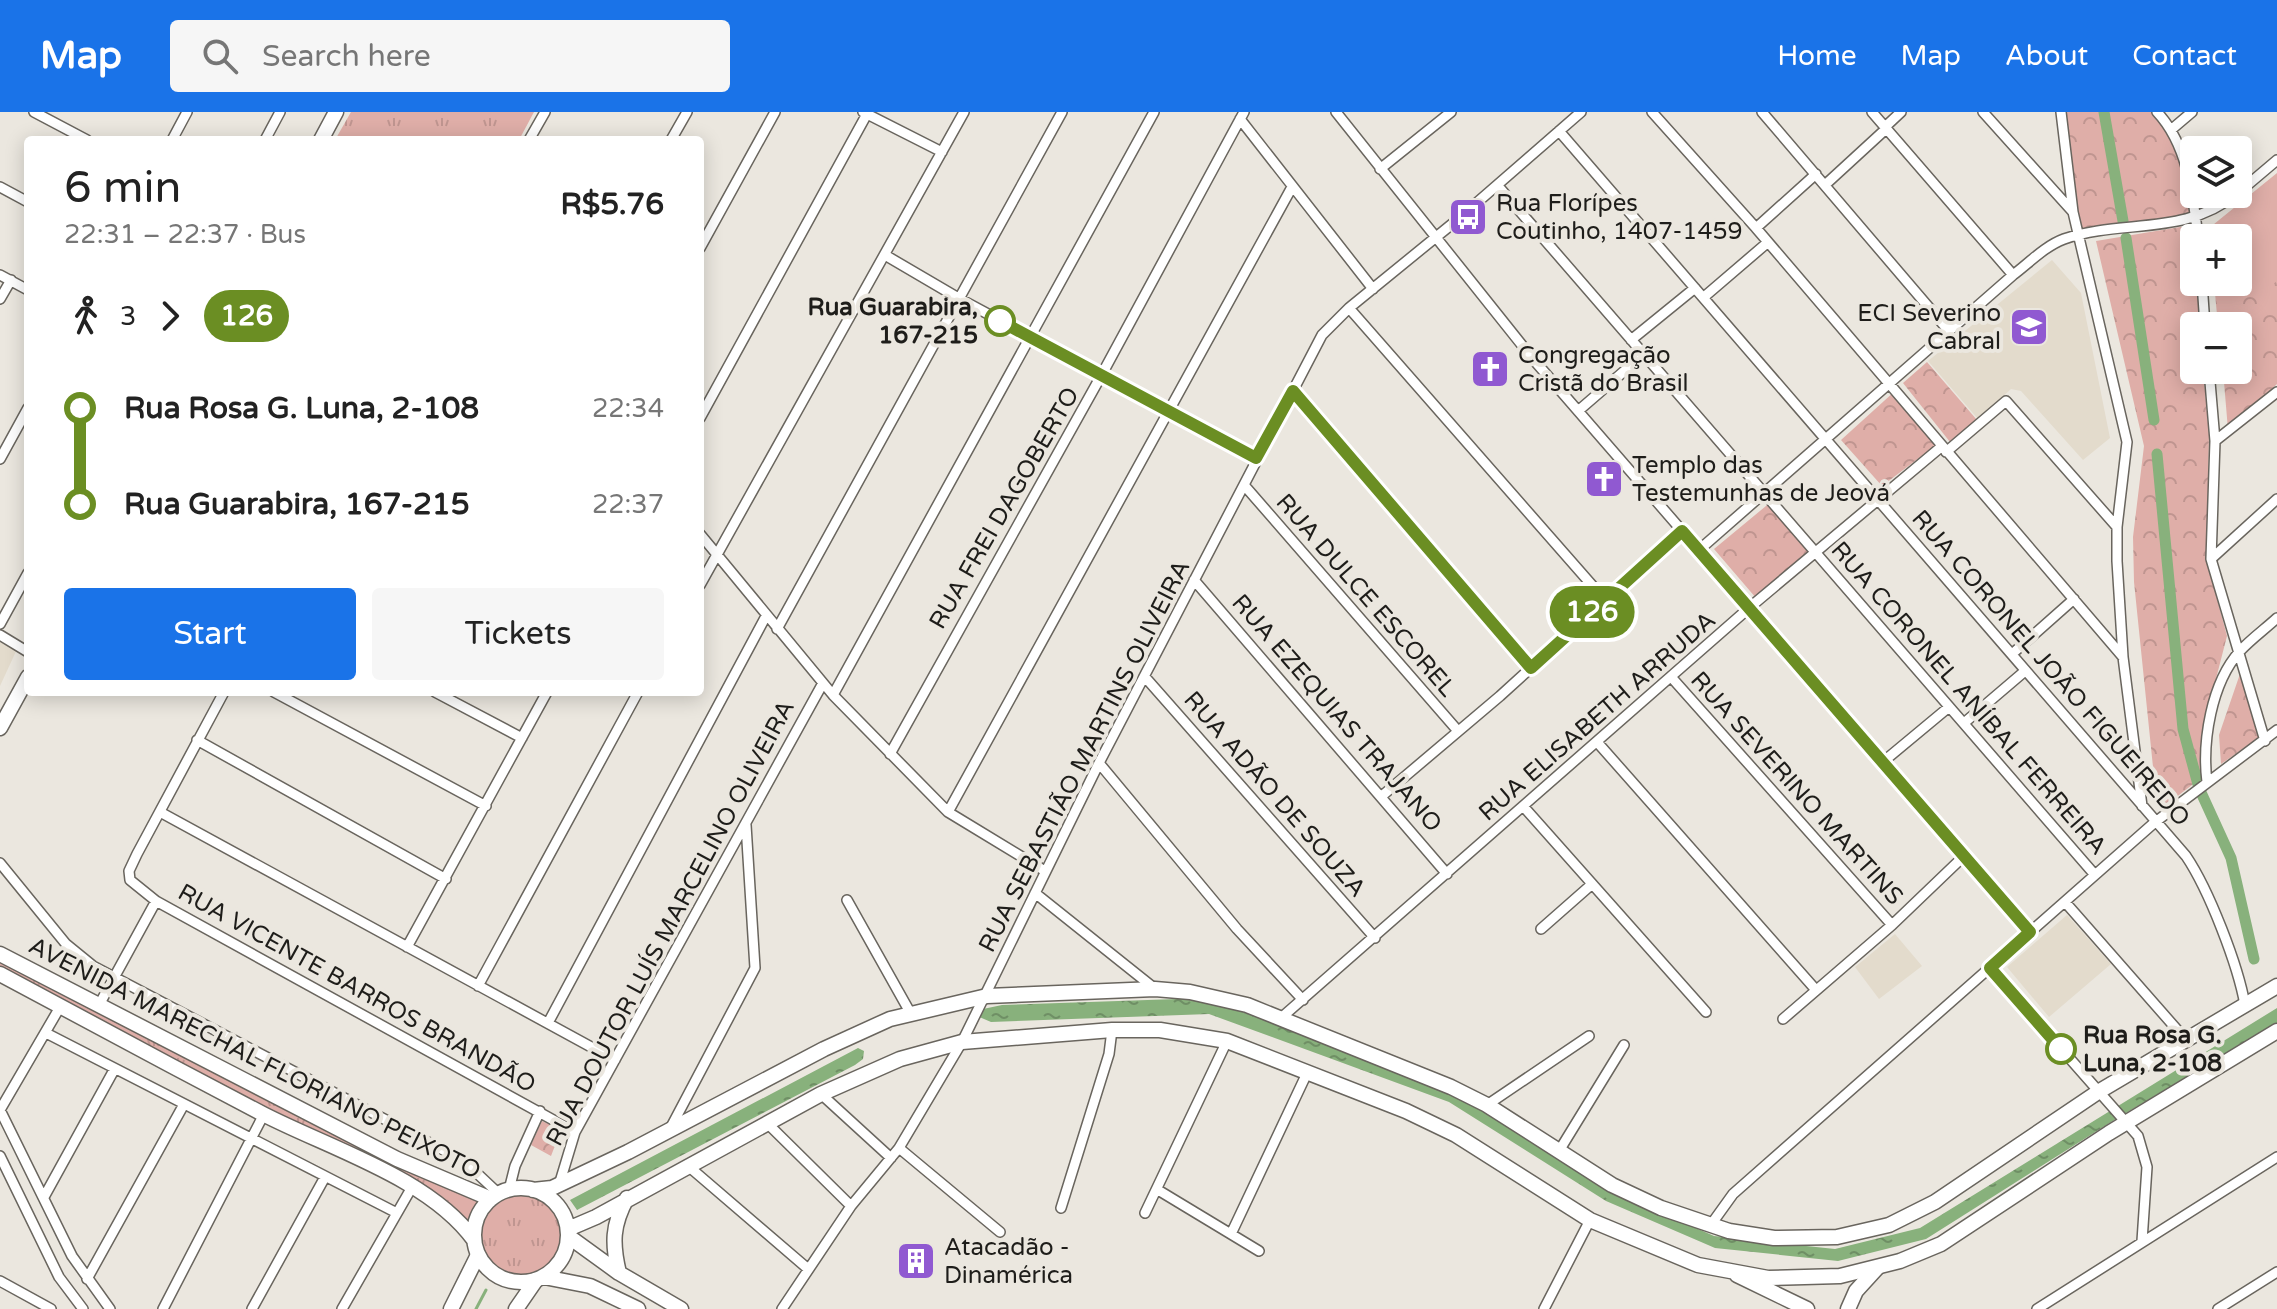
<!DOCTYPE html>
<meta charset="utf-8">
<style>
body{margin:0;font-family:"Varela Round",sans-serif;background:#f6f6f6;color:#222;height:100vh;display:flex;flex-direction:column;font-size:30px;white-space:nowrap}
*{box-sizing:border-box;margin:0}
p{font-size:26px;color:#767676}
.icon{flex:none;width:44px;height:44px;fill:none;stroke:currentColor;stroke-width:2;stroke-linecap:round;stroke-linejoin:round}
.map{position:relative;flex:1;overflow:hidden}
.sheet{position:absolute;left:24px;top:24px;width:680px;height:560px;display:flex;flex-direction:column;background:#fff;border-radius:8px;box-shadow:0 4px 20px #0003}
.sheet>*{flex:none}
.badge{padding:0 16px;border-radius:26px;font-size:28px;line-height:52px}
.fabs{position:absolute;left:2180px;top:24px;display:grid;gap:16px}
.fabs a{display:grid;place-items:center;width:72px;height:72px;border-radius:8px;background:#fff;box-shadow:0 4px 20px #0003;font-size:40px}
.map>.badge{position:absolute;translate:-50% -50%;box-shadow:0 0 0 4px #fff}
.legs{display:flex;align-items:center;gap:12px;height:88px;padding:0 40px;font-size:26px}
.legs p{margin-inline-start:auto}
.head{display:flex;align-items:center;justify-content:space-between;height:136px;padding:0 40px}
h1{font-size:44px;font-weight:600;line-height:60px}
.primary-button{display:flex;gap:16px;margin-top:auto;padding:16px 40px}
.primary-button a{flex:1;height:92px;border-radius:8px;background:#1a73e8;color:#fff;font-size:32px;font-weight:600;line-height:92px;text-align:center}
.primary-button a+a{background:#f6f6f6;color:#222}
ul{padding:0 40px;list-style:none}
li{display:flex;align-items:center;gap:28px;height:96px;font-size:30px}
li i{display:grid;place-items:center;width:12px;height:100%;margin:0 10px;background:currentColor}
li i::after{content:'';width:20px;height:20px;margin:-10px;border:6px solid;border-radius:50%;background:#fff}
li p{margin-inline-start:auto}
li:first-child i{background:linear-gradient(#0000 50%,currentColor 0)}
li:last-child i{background:linear-gradient(currentColor 50%,#0000 0)}
header{display:flex;align-items:center;gap:48px;box-sizing:border-box;height:112px;padding:0 40px;background:#1a73e8;color:#fff}
header strong{font-size:38px}
nav{display:flex;gap:44px;margin-inline-start:auto;font-size:28px}
.search{width:560px;height:72px;background:#f6f6f6;display:flex;align-items:center;gap:20px;box-sizing:border-box;padding:0 28px;border-radius:8px;color:#767676;font-size:30px}
.map>svg:first-child{display:block}
</style>
<header>
<strong>Map</strong>
<div class="search"><svg class="icon" aria-label="search" viewBox="0 0 24 24"><circle cx="10" cy="10" r="6"/><path d="M15 15l6 6"/></svg>Search here</div>
<nav><a>Home</a><a>Map</a><a>About</a><a>Contact</a></nav>
</header>
<div class="map">
<svg width="2277" height="1197" viewBox="0 0 2277 1197">
<defs>
<pattern id="grass-tufts" width="24" height="20" patternUnits="userSpaceOnUse" patternTransform="scale(2)"><rect width="24" height="20" fill="#dfaea8"/><path d="M3 7l-1-3M5 7V3M7 7l1-3M15 17l-1-3M17 17v-4M19 17l1-3" fill="none" stroke="#bf9590"/></pattern>
<pattern id="park-crowns" width="20" height="18" patternUnits="userSpaceOnUse" patternTransform="scale(2)"><rect width="20" height="18" fill="#dfaea8"/><path d="M2 6a3 3 0 1 1 6 0M12 15a3 3 0 1 1 6 0" fill="none" stroke="#bf9590"/></pattern>
<pattern id="water-ripples" width="26" height="14" patternUnits="userSpaceOnUse" patternTransform="scale(2)"><rect width="26" height="14" fill="#88b17c"/><path d="M2 4q2-2 4 0t4 0M15 11q2-2 4 0t4 0" fill="none" stroke="#6f8f65"/></pattern>
</defs>
<rect width="100%" height="100%" fill="#ebe7df"/>
<!-- built -->
<path fill="#e3dbcc" d="M 2052,148 L 2081,181 L 2110,326 L 2083,348 L 2021,279 L 2011,277 L 1978,307 L 1928,249 Z
M 0,521 L 18,535 L 0,574 Z
M 2067,803 L 2111,852 L 2049,905 L 2007,855 Z
M 1895,822 L 1922,854 L 1879,887 L 1855,855 Z"/>
<!-- grass -->
<path fill="url(#grass-tufts)" d="M 351,0 L 534,0 L 519,28 L 335,28 Z
M 0,844 L 487,1088 L 478,1098 L 472,1123 L 456,1100 L 0,860 Z
M478 1123a44 44 0 1 1 88 0a44 44 0 1 1-88 0Z"/>
<!-- park -->
<path fill="url(#park-crowns)" d="M 2057,0 L 2162,0 C 2194,32 2191,61 2196,104 L 2080,120 Z
M 2277,72 L 2277,272 L 2228,318 L 2223,258 L 2238,258 L 2238,214 L 2218,214 L 2214,170 L 2238,170 L 2238,126 Z
M 2192,113 L 2200,214 L 2194,214 L 2194,258 L 2203,258 L 2209,322 L 2207,449 L 2227,524 L 2201,625 L 2205,663 L 2166,693 L 2157,680 L 2153,655 L 2134,470 L 2133,425 L 2144,334 L 2096,129 Z
M 1927,250 L 1977,308 L 1950,330 L 1903,271 Z
M 1895,279 L 1940,330 L 1882,374 L 1841,328 Z
M 1772,389 L 1813,437 L 1756,486 L 1714,437 Z
M 2242,556 L 2263,623 L 2221,652 L 2219,623 Z
M 542,1009 L 561,1018 L 551,1044 L 531,1033 Z"/>
<!-- pitch -->
<path fill="#dfaea8" d="M 2277,61 L 2277,169 L 2256,186 L 2238,164 L 2238,126 L 2207,126 L 2203,121 Z"/>
<!-- water -->
<path fill="url(#water-ripples)" d="M 1206,886 L 1450,979 L 1610,1078 L 1714,1124 L 1835,1137 L 1920,1116 L 2277,896 L 2277,912 L 2119,1005 L 1926,1127 L 1838,1149 L 1715,1136 L 1606,1089 L 1449,990 L 1209,902 L 991,910 L 977,904 L 983,897 L 1002,893 Z
M 858,936 L 864,939 L 863,947 L 855,953 L 577,1098 L 570,1088 Z"/>
<g fill="none" stroke-linecap="round" stroke-linejoin="round">
<!-- stream -->
<path stroke="#88b17c" stroke-width="3" d="M 476,1197 L 486,1178"/>
<!-- canal -->
<path stroke="#88b17c" stroke-width="11" d="M 2104,0 L 2123,109
M 2126,126 L 2154,308
M 2157,342 L 2183,617 L 2199,676 L 2231,746 L 2254,847"/>
<defs>
<path id="street" d="M 34,0 L 87,28
M 863,0 L 942,40
M 1336,0 L 1533,247 L 2030,820
M 1652,0 L 1756,116 L 2123,545
M 1762,0 L 1949,219
M 1872,0 L 2013,163
M 1983,0 L 2073,100
M 2061,0 L 2073,100 L 2127,330 L 2117,415 L 2117,449 L 2123,545 L 2142,694
M 2157,0 C 2188,33 2193,83 2198,126
M 1240,7 L 1373,177
M 1885,15 L 1901,0
M 2172,17 L 2192,0
M 1559,19 L 2186,744 C 2209,778 2238,853 2245,893
M 172,28 L 187,0
M 265,28 L 280,0
M 529,28 L 545,0
M 671,28 L 687,0
M 1380,57 L 1451,0
M 1826,72 L 1887,16
M 1498,74 L 2095,763
M 0,75 L 28,90
M 2238,81 L 2277,48
M 1756,116 L 1816,62
M 700,136 L 775,0
M 885,143 L 960,187 L 1256,346
M 0,163 L 28,178
M 2202,170 L 2205,214
M 1704,185 L 1767,131
M 0,187 L 11,168
M 1349,196 L 1605,488
M 1631,228 L 1695,176
M 2209,258 L 2215,329 L 2211,447 L 2265,629
M 1293,279 L 1531,556
M 1578,299 L 1644,242
M 700,306 L 868,0
M 2215,329 L 2277,280
M 1946,340 L 2006,289 L 2117,415
M 0,347 L 28,296
M 1244,373 L 1458,619
M 700,422 L 833,583 L 948,700 L 1045,759
M 1699,438 L 2013,163 C 2029,151 2045,134 2064,127 C 2122,107 2186,124 2236,82
M 2211,447 L 2277,387
M 1194,468 L 1447,762
M 700,473 L 964,0
M 0,512 L 28,461
M 777,517 L 1062,0
M 0,523 L 28,540
M 2012,542 L 2074,487
M 1145,565 L 1375,826
M 1672,566 L 1892,813
M 224,580 L 137,742 L 129,759 L 130,768 L 156,789 L 575,1020
M 274,580 L 486,694
M 435,580 L 522,626
M 833,583 L 1154,0
M 1964,611 L 2025,559
M 197,628 L 446,767
M 1597,630 L 1816,878
M 890,642 L 1101,264 L 1244,0
M 1884,649 L 1949,595
M 1099,651 L 1237,817 L 1303,888
M 2207,670 C 2202,630 2211,571 2240,539 C 2251,527 2265,517 2277,506
M 1383,683 L 1500,584 L 1682,419
M 1523,694 L 1706,900
M 160,700 L 615,948
M 948,700 L 1292,75
M 0,751 L 66,832 L 93,854 L 464,1049 L 499,1082
M 1035,781 L 1154,876
M 847,788 L 911,902
M 2065,790 L 2187,929
M 1541,817 L 1591,773
M 407,835 L 547,580
M 1990,856 L 2138,1024 L 2147,1055 L 2142,1129
M 478,874 L 638,580
M 99,893 L 156,789
M 1281,906 L 1749,496 L 1941,335
M 1783,907 L 1892,813 L 1964,744
M 548,911 L 766,504
M 46,921 L 395,1100
M 821,982 L 891,1046
M 1487,993 L 1589,924
M 0,998 L 72,1144 L 110,1197
M 0,998 L 60,895
M 767,1011 L 851,1094
M 671,1015 L 755,856 L 746,713
M 899,1036 L 1000,1120
M 1559,1039 L 1624,933
M 0,1044 L 59,1165 L 83,1197
M 687,1053 L 807,1156
M 559,1073 L 575,1020 L 823,571
M 509,1078 L 515,1054 L 540,999
M 1158,1078 L 1259,1139
M 44,1085 L 114,958
M 1061,1096 L 1109,942 L 1112,918
M 1145,1101 L 1227,929
M 1710,1114 L 1733,1082 L 2154,711 L 2277,618
M 1231,1122 L 1308,959
M 87,1167 L 183,994
M 0,1169 L 51,1197
M 163,1197 L 264,1002
M 252,1197 L 325,1065
M 342,1197 L 412,1075
M 782,1197 L 851,1094 L 899,1036 L 962,930 L 1099,651 L 1322,223 L 1349,196 L 1457,108 L 1581,0
M 1544,1197 L 1590,1108
M 2037,1197 L 2277,1045
M 2218,1197 L 2277,1160"/>
<path id="secondary" d="M 321,28 L 336,0
M 0,616 L 28,565
M 1737,1163 L 1807,1197
M 451,1197 L 478,1143
M 516,1197 L 536,1168
M 1848,1197 L 1856,1179 L 1877,1156"/>
<path id="primary" d="M 0,842 L 397,1047 L 491,1087
M 0,862 C 87,909 175,956 263,1002 C 331,1037 429,1066 474,1128
M474 1123a47 47 0 1 1 94 0a47 47 0 1 1-94 0Z
M 533,1078 L 552,1076 L 628,1040 L 824,937 L 890,907 L 987,884 L 1155,877 L 1190,880 L 1247,893 L 1451,975 L 1487,993 L 1612,1073 L 1661,1096 L 1729,1119 L 1774,1126 L 1837,1125 L 1889,1113 L 1935,1090 L 2098,980 L 2277,874
M 568,1117 L 596,1105 L 821,982 L 900,947 L 962,930 L 1112,918 L 1160,918 L 1227,929 L 1406,999 L 1456,1023 L 1590,1108 L 1698,1153 L 1768,1166 L 1840,1164 L 1900,1149 L 1941,1132 L 2109,1021 L 2277,919
M 568,1124 L 619,1161 L 681,1197
M 619,1161 C 612,1132 612,1113 627,1086
M 544,1165 L 590,1174 L 638,1197"/>
</defs>
<!-- street casing -->
<use href="#street" stroke="#69655e" stroke-width="12"/>
<!-- secondary casing -->
<use href="#secondary" stroke="#69655e" stroke-width="17"/>
<!-- primary casing -->
<use href="#primary" stroke="#69655e" stroke-width="17"/>
<!-- street -->
<use href="#street" stroke="#fff" stroke-width="9"/>
<!-- secondary -->
<use href="#secondary" stroke="#fff" stroke-width="14"/>
<!-- primary -->
<use href="#primary" stroke="#fff" stroke-width="14"/>
</g>
<g fill="none" stroke-linecap="round" stroke-linejoin="round">
<defs>
<path id="line-1" d="M 1000,209 L 1256,346 L 1293,279 L 1531,556 L 1682,419 L 2030,820 L 1990,856 L 2061,937"/>
</defs>
<!-- line-1 casing -->
<use href="#line-1" stroke="#fff" stroke-width="18"/>
<!-- line-1 -->
<use href="#line-1" stroke="#6b8e23" stroke-width="12"/>
</g>
<!-- icons -->
<defs>
<symbol id="bus-square" viewBox="-11 -11 22 22"><rect x="-9" y="-9" width="18" height="18" rx="4" fill="#9059d1" stroke="#ebe7df"/><path d="M-5-6H5V4H4V6H2V4H-2V6H-4V4H-5ZM-3.5-4V0h7V-4ZM-3.5 1.2v1.5H-2V1.2ZM2 1.2v1.5H3.5V1.2Z" fill="#fff"/></symbol>
<symbol id="school-square" viewBox="-11 -11 22 22"><rect x="-9" y="-9" width="18" height="18" rx="4" fill="#9059d1" stroke="#ebe7df"/><path d="M0-5L7-2L0 1L-7-2ZM-4 1L0 2.5L4 1V4Q0 6-4 4Z" fill="#fff"/></symbol>
<symbol id="church-square" viewBox="-11 -11 22 22"><rect x="-9" y="-9" width="18" height="18" rx="4" fill="#9059d1" stroke="#ebe7df"/><path d="M-1.2-6h2.4v3.5h3.3v2.4h-3.3V6h-2.4V-.1h-3.3v-2.4h3.3Z" fill="#fff"/></symbol>
<symbol id="building-square" viewBox="-11 -11 22 22"><rect x="-9" y="-9" width="18" height="18" rx="4" fill="#9059d1" stroke="#ebe7df"/><path d="M-4-6H4V6H1V3H-1V6H-4ZM-2.5-4.3h1.7v1.8h-1.7ZM.8-4.3h1.7v1.8H.8ZM-2.5-1h1.7V.8h-1.7ZM.8-1h1.7V.8H.8Z" fill="#fff"/></symbol>
</defs>
<g fill-rule="evenodd">
<use href="#bus-square" x="1446" y="83" width="44" height="44"/>
<use href="#school-square" x="2007" y="193" width="44" height="44"/>
<use href="#church-square" x="1468" y="235" width="44" height="44"/>
<use href="#church-square" x="1582" y="345" width="44" height="44"/>
<use href="#building-square" x="894" y="1127" width="44" height="44"/>
</g>
<!-- markers -->
<g fill="#fff" stroke="#6b8e23" stroke-width="4">
<circle cx="1000" cy="209" r="14"/>
<circle cx="2061" cy="937" r="14"/>
</g>
<g text-anchor="middle" stroke-width="8" stroke-linejoin="round" paint-order="stroke">
<!-- poi labels -->
<g font-size="24" fill="#1e1d1a" stroke="#ebe7df" text-anchor="start">
<text x="1496" y="99">Rua Florípes<tspan x="1496" dy="28">Coutinho, 1407-1459</tspan></text>
<text x="2001" y="209" text-anchor="end">ECI Severino<tspan x="2001" dy="28">Cabral</tspan></text>
<text x="1518" y="251">Congregação<tspan x="1518" dy="28">Cristã do Brasil</tspan></text>
<text x="1632" y="361">Templo das<tspan x="1632" dy="28">Testemunhas de Jeová</tspan></text>
<text x="944" y="1143">Atacadão -<tspan x="944" dy="28">Dinamérica</tspan></text>
</g>
<!-- stop labels -->
<g font-size="24" font-weight="bold" fill="#1e1d1a" stroke="#ebe7df" text-anchor="end">
<text x="978" y="203">Rua Guarabira,<tspan x="978" dy="28">167-215</tspan></text>
<text x="2083" y="931" text-anchor="start">Rua Rosa G.<tspan x="2083" dy="28">Luna, 2-108</tspan></text>
</g>
<!-- street labels -->
<g font-size="24" fill="#1e1d1a" stroke="#ebe7df">
<text transform="translate(1004 396) rotate(-60)" y="8">RUA FREI DAGOBERTO</text>
<text transform="translate(1366 483) rotate(49)" y="8">RUA DULCE ESCOREL</text>
<text transform="translate(2051 556) rotate(49)" y="8">RUA CORONEL JOÃO FIGUEIREDO</text>
<text transform="translate(1969 586) rotate(49)" y="8">RUA CORONEL ANÍBAL FERREIRA</text>
<text transform="translate(1337 601) rotate(49)" y="8">RUA EZEQUIAS TRAJANO</text>
<text transform="translate(1597 604) rotate(-41)" y="8">RUA ELISABETH ARRUDA</text>
<text transform="translate(1084 644) rotate(-63)" y="8">RUA SEBASTIÃO MARTINS OLIVEIRA</text>
<text transform="translate(1797 676) rotate(48)" y="8">RUA SEVERINO MARTINS</text>
<text transform="translate(1275 682) rotate(49)" y="8">RUA ADÃO DE SOUZA</text>
<text transform="translate(670 811) rotate(-62)" y="8">RUA DOUTOR LUÍS MARCELINO OLIVEIRA</text>
<text transform="translate(357 876) rotate(29)" y="8">RUA VICENTE BARROS BRANDÃO</text>
<text transform="translate(255 946) rotate(27)" y="8">AVENIDA MARECHAL FLORIANO PEIXOTO</text>
</g>
</g>
</svg>
<div class="fabs">
<a><svg class="icon" aria-label="layers" viewBox="0 0 24 24"><path d="M12 4l9 5-9 5-9-5zM3 14l9 5 9-5"/></svg></a>
<a>+</a>
<a>−</a>
</div>
<b class="badge" style="left:1592px;top:500px;background:#6b8e23;color:#fff">126</b>
<section class="sheet">
<div class="head"><div><h1>6 min</h1><p>22:31 – 22:37 · Bus</p></div><b>R$5.76</b></div>
<div class="legs"><svg class="icon" aria-label="walk" viewBox="0 0 24 24"><circle cx="13" cy="4" r="2"/><path d="M13 8l-2 6 4 7M11 14l-3 7M7 12l3-4h3l4 4"/></svg>3<svg class="icon" aria-label="forward" viewBox="0 0 24 24"><path d="M9 5l7 7-7 7"/></svg><b class="badge" style="background:#6b8e23;color:#fff">126</b></div>
<ul>
<li><i style="color:#6b8e23"></i><b>Rua Rosa G. Luna, 2-108</b><p>22:34</p></li>
<li><i style="color:#6b8e23"></i><b>Rua Guarabira, 167-215</b><p>22:37</p></li>
</ul>
<div class="primary-button"><a>Start</a><a>Tickets</a></div>
</section>
</div>
